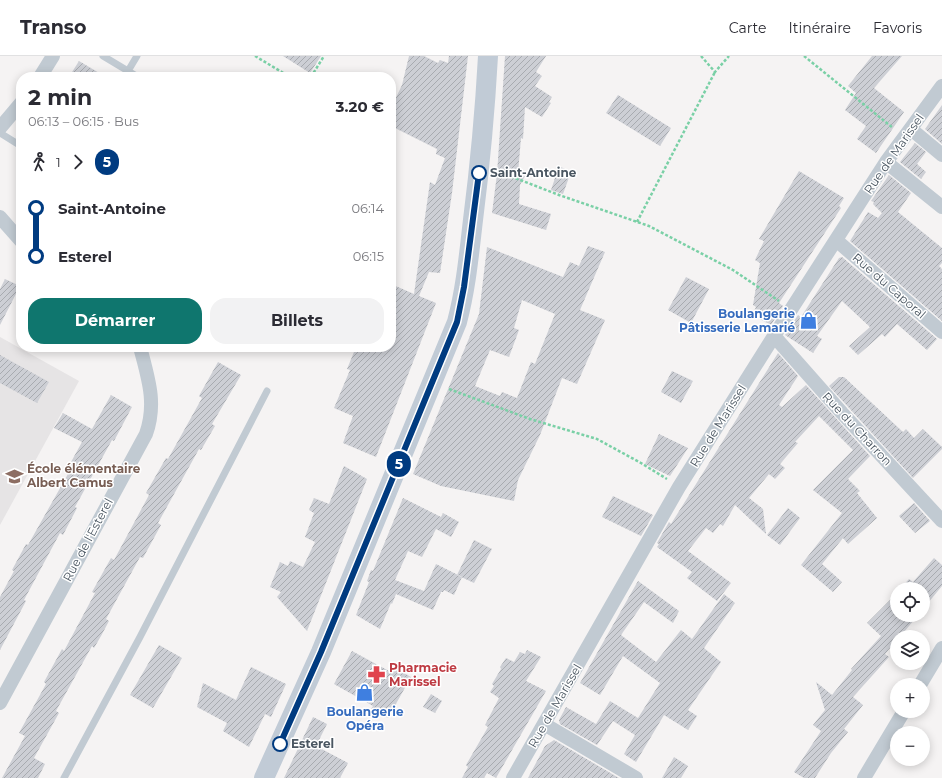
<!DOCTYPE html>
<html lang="fr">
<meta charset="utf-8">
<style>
body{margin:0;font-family:Montserrat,sans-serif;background:#f2f2f3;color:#2b2b33;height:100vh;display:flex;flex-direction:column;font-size:15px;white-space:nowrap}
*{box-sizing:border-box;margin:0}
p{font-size:13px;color:#7c7c81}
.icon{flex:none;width:22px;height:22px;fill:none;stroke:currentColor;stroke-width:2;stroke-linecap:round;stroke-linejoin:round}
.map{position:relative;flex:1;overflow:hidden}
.drawer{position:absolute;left:16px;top:16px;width:380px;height:280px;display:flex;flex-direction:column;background:#fff;border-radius:16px;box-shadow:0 2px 10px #0003}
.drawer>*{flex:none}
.badge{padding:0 8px;border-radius:13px;font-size:14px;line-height:26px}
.tools{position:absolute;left:890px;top:526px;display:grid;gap:8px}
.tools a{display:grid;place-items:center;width:40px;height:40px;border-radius:50%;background:#fff;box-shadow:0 2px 10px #0003;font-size:20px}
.map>.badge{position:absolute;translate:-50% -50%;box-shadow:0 0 0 2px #fff}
.legs{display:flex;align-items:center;gap:6px;height:44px;padding:0 12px;font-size:13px}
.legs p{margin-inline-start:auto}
.headline{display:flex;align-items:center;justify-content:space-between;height:68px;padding:0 12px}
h1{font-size:22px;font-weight:700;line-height:30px}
.action{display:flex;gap:8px;margin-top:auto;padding:8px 12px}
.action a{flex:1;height:46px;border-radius:16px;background:#0f766e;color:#fff;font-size:16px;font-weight:700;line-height:46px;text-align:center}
.action a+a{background:#f2f2f3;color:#2b2b33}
ul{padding:0 12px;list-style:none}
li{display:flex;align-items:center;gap:14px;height:48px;font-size:15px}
li i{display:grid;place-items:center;width:6px;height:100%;margin:0 5px;background:currentColor}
li i::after{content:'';width:10px;height:10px;margin:-5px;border:3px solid;border-radius:50%;background:#fff}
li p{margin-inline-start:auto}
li:first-child i{background:linear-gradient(#0000 50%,currentColor 0)}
li:last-child i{background:linear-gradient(currentColor 50%,#0000 0)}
header{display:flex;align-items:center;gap:24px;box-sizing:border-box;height:56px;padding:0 20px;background:#fff;border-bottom:1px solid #e1e1e2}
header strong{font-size:19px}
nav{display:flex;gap:22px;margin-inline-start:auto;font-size:14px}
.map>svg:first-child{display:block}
</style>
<header>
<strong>Transo</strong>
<nav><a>Carte</a><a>Itinéraire</a><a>Favoris</a></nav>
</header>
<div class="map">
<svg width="942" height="722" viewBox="0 0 942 722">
<defs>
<pattern id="building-hatch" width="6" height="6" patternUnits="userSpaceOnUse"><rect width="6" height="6" fill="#cdcfd5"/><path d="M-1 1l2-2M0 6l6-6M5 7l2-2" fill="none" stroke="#a8abb0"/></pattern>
</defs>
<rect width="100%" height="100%" fill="#f5f3f3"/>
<!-- education -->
<path fill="#e6e4e5" d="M 0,281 L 79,325 L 0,469 Z"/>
<!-- building -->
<path fill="url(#building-hatch)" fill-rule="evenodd" d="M 283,0 L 321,0 L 310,17 Z
M 409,0 L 424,0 L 438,7 L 440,4 L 448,7 L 449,0 L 468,0 L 452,137 L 440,217 L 429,216 L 419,240 L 436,247 L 376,401 L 343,387 L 353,360 L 334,352 L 350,314 L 347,313 L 356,291 L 391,291 L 391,228 L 414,238 L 430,126 L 435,129 L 445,102 L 436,98 L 437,93 L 391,70 L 391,52 L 402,29 Z
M 505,0 L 546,0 L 536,16 L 542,20 L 535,30 L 552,41 L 549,46 L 551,47 L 542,61 L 525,51 L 523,83 L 521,82 L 518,117 L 525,120 L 520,129 L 519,148 L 551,158 L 546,174 L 492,157 L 497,118 Z
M 872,0 L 902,0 L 874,32 L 904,56 L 876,97 L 857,83 L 866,70 L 845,54 L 856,37 L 848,30 Z
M 79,5 L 106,21 L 69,21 Z
M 618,39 L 671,72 L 660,90 L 606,57 Z
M 942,49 L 942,88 L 925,73 Z
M 915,87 L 926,96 L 917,108 L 926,116 L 921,123 L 900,106 Z
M 559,110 L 571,116 L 563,138 L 551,134 Z
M 799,115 L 844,142 L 839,150 L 841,152 L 779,247 L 783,250 L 771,269 L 752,259 L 756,251 L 753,249 L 760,207 L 755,204 L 764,185 L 759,183 Z
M 889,119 L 911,137 L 898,156 L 942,192 L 942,207 L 939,210 L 942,213 L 942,265 L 850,185 L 868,156 L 878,162 L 882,157 L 873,148 L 874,146 L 871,145 Z
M 588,190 L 605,196 L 580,254 L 605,264 L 577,328 L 562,322 L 540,379 L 518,424 L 514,445 L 441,430 L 413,418 L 479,258 L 487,191 L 563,221 L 570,206 L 579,210 ZM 522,244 L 555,258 L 535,308 L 531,306 L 517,342 L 502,336 L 500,340 L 475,330 L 490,294 L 509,301 L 519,274 L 514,272 Z
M 842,201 L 937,283 L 927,294 L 897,268 L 885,281 L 882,278 L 858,299 L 849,290 L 870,271 L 842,245 L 817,280 L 822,283 L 813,297 L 785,279 L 798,259 L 801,261 L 839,202 Z
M 686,221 L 709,233 L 691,267 L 668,254 Z
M 5,223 L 20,230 L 0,269 L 0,233 Z
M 778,297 L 798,320 L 779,349 L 782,351 L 806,329 L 870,400 L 848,423 L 860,435 L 857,437 L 877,462 L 848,488 L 843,482 L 822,508 L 842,526 L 833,536 L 801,509 L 842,457 L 813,434 L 853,394 L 819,360 L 795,386 L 798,387 L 780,408 L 785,412 L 775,423 L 769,418 L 749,442 L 763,453 L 766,478 L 735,449 L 723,470 L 720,468 L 713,477 L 706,472 L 688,495 L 731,527 L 717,545 L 687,522 L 692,516 L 657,491 L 659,488 L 657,487 L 669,466 L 671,468 Z
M 0,299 L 49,326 L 37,347 L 0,327 Z
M 218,306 L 241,319 L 212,368 L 215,370 L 201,394 L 199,393 L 158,467 L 161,469 L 143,502 L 140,501 L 106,563 L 109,565 L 101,580 L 94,592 L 92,590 L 56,655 L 59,657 L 34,702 L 45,708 L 38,722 L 2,722 L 25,680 L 19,677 L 46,628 L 44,626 L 62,593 L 64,595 L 95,537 L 92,536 L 111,502 L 114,504 L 149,439 L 146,437 L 166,402 L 168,403 L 202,342 L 199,340 Z
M 672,315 L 693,325 L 681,347 L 661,336 Z
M 839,321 L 844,321 L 903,376 L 906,373 L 914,382 L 923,373 L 942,391 L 942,393 L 913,422 L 829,330 Z
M 111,339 L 132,351 L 114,385 L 112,384 L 75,451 L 77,452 L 63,479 L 60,477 L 24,544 L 26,545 L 0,594 L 0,541 L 14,515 L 12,514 L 26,488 L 28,489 L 68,418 L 65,417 L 82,386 L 54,372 L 63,357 L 92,373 Z
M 659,378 L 688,392 L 670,420 L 645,408 Z
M 344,410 L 367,423 L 307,575 L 277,541 L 281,536 L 270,531 L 280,506 L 288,510 L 290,505 L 303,511 L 315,486 L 305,481 L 314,457 L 309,454 L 314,442 L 329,448 Z
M 613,440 L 653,459 L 641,480 L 602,461 Z
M 403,442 L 441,461 L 443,457 L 459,466 L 451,481 L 436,473 L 422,501 L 408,495 L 395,524 L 424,535 L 436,508 L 462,521 L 454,539 L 444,534 L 443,536 L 441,536 L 433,554 L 396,538 L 392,548 L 391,547 L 380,573 L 356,559 L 369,526 L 367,525 L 371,514 L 373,515 Z
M 914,447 L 930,465 L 915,477 L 899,460 Z
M 788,452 L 800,462 L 780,489 L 767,479 Z
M 474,484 L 492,493 L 474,527 L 457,519 Z
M 934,502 L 942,509 L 942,530 L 923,553 L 923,533 L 900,533 L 909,523 L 913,526 Z
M 638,525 L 679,555 L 673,567 L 644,546 L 621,579 L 656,606 L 681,574 L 692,583 L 724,538 L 735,547 L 704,592 L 721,606 L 688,654 L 697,660 L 688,674 L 664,659 L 636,706 L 624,698 L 635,679 L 613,665 L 597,689 L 560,668 L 559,664 L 566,651 L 596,668 L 610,645 L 638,662 L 660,627 L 623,600 L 600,639 L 580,627 Z
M 897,537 L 897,559 L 918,559 L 900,581 L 897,581 L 897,584 L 885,598 L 889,601 L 853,641 L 863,649 L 844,673 L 848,676 L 831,697 L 815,722 L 804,722 L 794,716 L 821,675 L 813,669 L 825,654 L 816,626 L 832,639 L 852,614 L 851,613 L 881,580 L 867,567 Z
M 159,589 L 182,602 L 153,652 L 130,639 Z
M 527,594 L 541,601 L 526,625 L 546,635 L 496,722 L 487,717 L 484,722 L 462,722 L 468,711 L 466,709 L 488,671 L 485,669 L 499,642 L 490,636 L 494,630 L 492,628 L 501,613 L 500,611 L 506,602 L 514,606 L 520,596 L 525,598 Z
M 352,595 L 389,615 L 392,610 L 411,621 L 388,662 L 371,653 L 373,650 L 334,628 Z
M 251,611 L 286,628 L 271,661 L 265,658 L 249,691 L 223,675 L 227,667 L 197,651 L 203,627 L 236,644 Z
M 431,638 L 442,645 L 435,657 L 423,651 Z
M 313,661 L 327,668 L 316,690 L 348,707 L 340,722 L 284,722 Z
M 554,684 L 619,722 L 528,722 L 545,690 Z
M 674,701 L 688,710 L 681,722 L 662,722 Z"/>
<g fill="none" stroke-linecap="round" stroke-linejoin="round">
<!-- path -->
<path stroke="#7ad0a6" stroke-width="2.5" stroke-dasharray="3 2" stroke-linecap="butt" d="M 255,0 L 290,21
M 701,0 L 715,16 L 729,0
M 804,0 L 893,72
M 311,21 L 324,0
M 497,115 L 559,139 L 649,170 L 733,214 L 779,245
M 637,166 L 715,16
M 449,333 L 530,363 L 597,383 L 641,407 L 667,423"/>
<!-- lane -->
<path stroke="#c1cad2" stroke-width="7" d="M 103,0 L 138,21
M 128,15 L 137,0
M 0,77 L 21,90
M 64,722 L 140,581 L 267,335"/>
<!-- street -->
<path stroke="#c1cad2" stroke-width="14" d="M 40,21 L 53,0
M 0,72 L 21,47
M 911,73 L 942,99
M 886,106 L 942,151
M 0,161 L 21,185
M 836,184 L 942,276
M 774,280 L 842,357 L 942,465
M 920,629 L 942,592
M 0,647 L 146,378 C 157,347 148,322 140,291
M 544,668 L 636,722
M 513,722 L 679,431 L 774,280 L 886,106 L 942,30
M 864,722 L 904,655"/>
<!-- secondary -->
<path stroke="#c1cbd6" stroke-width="20" d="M 264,722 L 321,596 L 457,266 C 466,232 469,198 473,164 C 480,109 485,55 488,0"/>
</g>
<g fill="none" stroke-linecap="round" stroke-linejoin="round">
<defs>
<path id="line-1" d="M 280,688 L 321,596 L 457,266 L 464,231 L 479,117"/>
</defs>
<!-- line-1 casing -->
<use href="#line-1" stroke="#fff" stroke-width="9"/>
<!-- line-1 -->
<use href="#line-1" stroke="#003b80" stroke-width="6"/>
</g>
<!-- icons -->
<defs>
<symbol id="shop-bare" viewBox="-9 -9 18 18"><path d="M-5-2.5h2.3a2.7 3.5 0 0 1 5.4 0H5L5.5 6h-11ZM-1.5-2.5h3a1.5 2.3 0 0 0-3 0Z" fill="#3f7fe0" stroke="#fff" stroke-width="2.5" paint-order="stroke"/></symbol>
<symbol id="school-bare" viewBox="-9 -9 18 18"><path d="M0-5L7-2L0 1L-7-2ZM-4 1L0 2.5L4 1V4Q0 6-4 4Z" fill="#8d6e63" stroke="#fff" stroke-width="2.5" paint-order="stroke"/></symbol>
<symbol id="pharmacy-bare" viewBox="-9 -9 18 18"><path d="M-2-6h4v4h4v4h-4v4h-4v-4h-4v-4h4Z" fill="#e0444e" stroke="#fff" stroke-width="2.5" paint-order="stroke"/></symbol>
</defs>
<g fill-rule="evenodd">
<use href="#shop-bare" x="796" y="252" width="25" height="25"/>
<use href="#school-bare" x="2" y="408" width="25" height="25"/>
<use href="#pharmacy-bare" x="364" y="606" width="25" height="25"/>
<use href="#shop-bare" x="352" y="624" width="25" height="25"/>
</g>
<!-- markers -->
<g fill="#fff" stroke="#003b80" stroke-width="2">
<circle cx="479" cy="117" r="7"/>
<circle cx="280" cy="688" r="7"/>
</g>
<g text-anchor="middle" stroke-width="3" stroke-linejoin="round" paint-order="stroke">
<!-- street labels -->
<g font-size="12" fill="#4a5661" stroke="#fff">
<text transform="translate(894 98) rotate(-55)" y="4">Rue de Marissel</text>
<text transform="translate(889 230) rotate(41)" y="4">Rue du Caporal</text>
<text transform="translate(718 370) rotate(-58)" y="4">Rue de Marissel</text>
<text transform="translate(857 373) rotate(47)" y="4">Rue du Charron</text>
<text transform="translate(88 484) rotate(-62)" y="4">Rue de l'Esterel</text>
<text transform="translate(555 650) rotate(-60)" y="4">Rue de Marissel</text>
</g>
<!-- stop labels -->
<g font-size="12" font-weight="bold" fill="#4a5661" stroke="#fff" text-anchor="start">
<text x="490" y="121">Saint-Antoine</text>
<text x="291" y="692">Esterel</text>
</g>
<!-- shop labels -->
<g font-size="12" font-weight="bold" fill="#366cbe" stroke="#fff" text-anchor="end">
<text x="795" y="262">Boulangerie<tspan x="795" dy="14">Pâtisserie Lemarié</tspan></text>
<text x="365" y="660" text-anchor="middle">Boulangerie<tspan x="365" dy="14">Opéra</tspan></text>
</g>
<!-- education labels -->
<g font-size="12" font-weight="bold" fill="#785e54" stroke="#fff" text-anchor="start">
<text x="27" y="417">École élémentaire<tspan x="27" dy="14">Albert Camus</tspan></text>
</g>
<!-- health labels -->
<g font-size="12" font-weight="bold" fill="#be3a42" stroke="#fff" text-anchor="start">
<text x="389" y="616">Pharmacie<tspan x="389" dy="14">Marissel</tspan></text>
</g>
</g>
</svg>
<div class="tools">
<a><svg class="icon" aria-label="locate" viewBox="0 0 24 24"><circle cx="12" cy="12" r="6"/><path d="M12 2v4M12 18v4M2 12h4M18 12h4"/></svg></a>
<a><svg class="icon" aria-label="layers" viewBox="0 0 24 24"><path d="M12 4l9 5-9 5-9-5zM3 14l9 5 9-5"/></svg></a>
<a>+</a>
<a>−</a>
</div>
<b class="badge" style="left:399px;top:408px;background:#003b80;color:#fff">5</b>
<section class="drawer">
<div class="headline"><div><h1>2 min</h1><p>06:13 – 06:15 · Bus</p></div><b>3.20 €</b></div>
<div class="legs"><svg class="icon" aria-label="walk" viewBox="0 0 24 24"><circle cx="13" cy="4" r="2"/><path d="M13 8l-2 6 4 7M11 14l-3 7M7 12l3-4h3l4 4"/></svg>1<svg class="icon" aria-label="forward" viewBox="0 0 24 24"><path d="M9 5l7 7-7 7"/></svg><b class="badge" style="background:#003b80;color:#fff">5</b></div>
<ul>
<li><i style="color:#003b80"></i><b>Saint-Antoine</b><p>06:14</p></li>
<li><i style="color:#003b80"></i><b>Esterel</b><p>06:15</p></li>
</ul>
<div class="action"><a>Démarrer</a><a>Billets</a></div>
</section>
</div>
